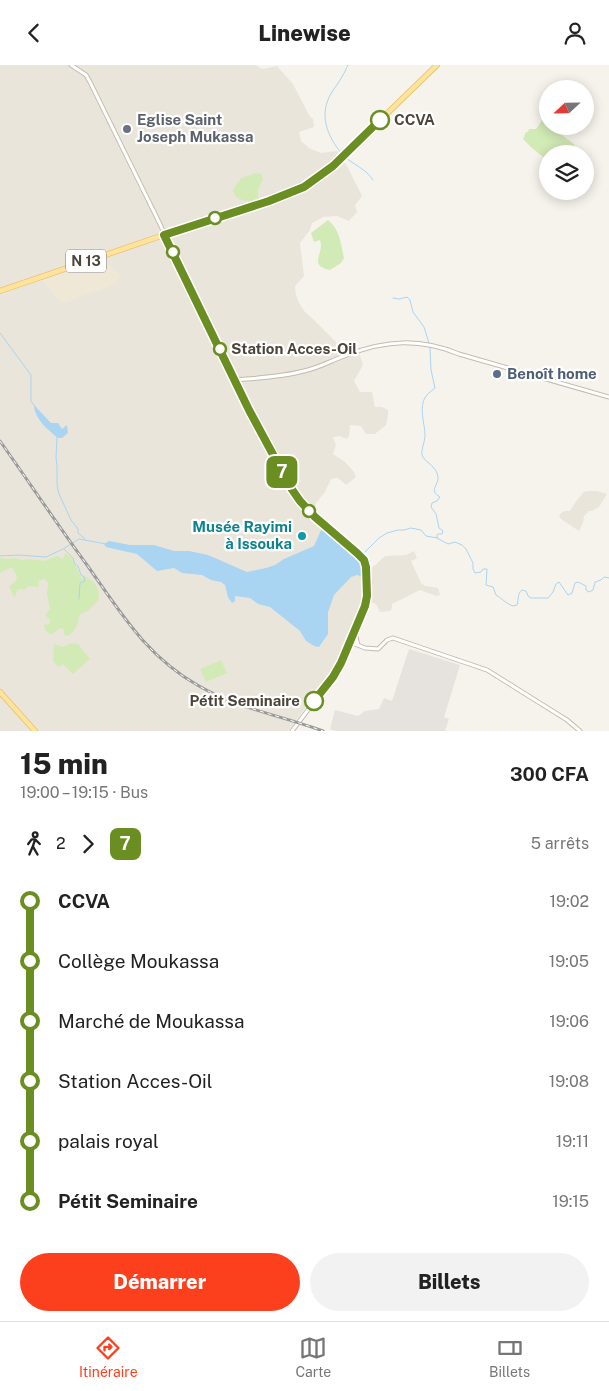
<!DOCTYPE html>
<html lang="fr">
<meta charset="utf-8">
<style>
body{margin:0;font-family:"Public Sans",sans-serif;background:#f2f2f2;color:#222;height:100vh;display:flex;flex-direction:column;font-size:19px;white-space:nowrap}
*{box-sizing:border-box;margin:0}
p{font-size:16px;color:#767676}
.icon{flex:none;width:28px;height:28px;fill:none;stroke:currentColor;stroke-width:2;stroke-linecap:round;stroke-linejoin:round}
.map{position:relative;height:666px;overflow:hidden}
.details{display:flex;flex-direction:column;background:#fff;flex:1}
.details>*{flex:none}
.badge{padding:0 10px;border-radius:8px;font-size:18px;line-height:32px}
.needle{width:32px;rotate:248deg}
.controls{position:absolute;left:539px;top:15px;display:grid;gap:10px}
.controls a{display:grid;place-items:center;width:55px;height:55px;border-radius:50%;background:#fff;box-shadow:0 2px 12px #0003;font-size:25px}
.map>.badge{position:absolute;translate:-50% -50%;box-shadow:0 0 0 2px #fff}
.legs{display:flex;align-items:center;gap:8px;height:55px;padding:0 20px;font-size:16px}
.legs p{margin-inline-start:auto}
.overview{display:flex;align-items:center;justify-content:space-between;height:85px;padding:0 20px}
h1{font-size:28px;font-weight:800;line-height:38px}
.action{display:flex;gap:10px;margin-top:auto;padding:10px 20px}
.action a{flex:1;height:58px;border-radius:30px;background:#fc3f1d;color:#fff;font-size:20px;font-weight:800;line-height:58px;text-align:center}
.action a+a{background:#f2f2f2;color:#222}
ul{padding:0 20px;list-style:none}
li{display:flex;align-items:center;gap:18px;height:60px;font-size:19px}
li i{display:grid;place-items:center;width:8px;height:100%;margin:0 6px;background:currentColor}
li i::after{content:'';width:12px;height:12px;margin:-6px;border:4px solid;border-radius:50%;background:#fff}
li p{margin-inline-start:auto}
li:first-child i{background:linear-gradient(#0000 50%,currentColor 0)}
li:last-child i{background:linear-gradient(currentColor 50%,#0000 0)}
header{display:flex;justify-content:space-between;align-items:center;height:65px;padding:0 20px;background:#fff;font-size:22px;font-weight:800}
.menu{display:flex;justify-content:space-around;align-items:center;height:70px;border-top:1px solid #e0e0e0;background:#fff;font-size:14px;color:#767676}
.menu a{display:grid;justify-items:center;gap:2px}
.menu .selected{color:#fc3f1d}
.map>svg:first-child{display:block}
</style>
<header><svg class="icon" aria-label="back" viewBox="0 0 24 24"><path d="M15 5l-7 7 7 7"/></svg>Linewise<svg class="icon" aria-label="person" viewBox="0 0 24 24"><circle cx="12" cy="8" r="4"/><path d="M4 21q1-7 8-7t8 7"/></svg></header>
<div class="map">
<svg width="609" height="666" viewBox="0 0 609 666">
<rect width="100%" height="100%" fill="#f6f3ec"/>
<!-- residential -->
<path fill="#eae5da" d="M 0,0 L 256,0 L 262,4 L 277,1 L 293,19 L 310,52 L 313,54 L 314,62 L 299,67 L 301,76 L 309,83 L 321,88 L 337,86 L 348,103 L 362,131 L 355,140 L 357,147 L 349,156 L 337,151 L 323,152 L 312,158 L 310,165 L 300,178 L 304,211 L 295,221 L 296,230 L 299,238 L 305,247 L 314,255 L 337,278 L 350,281 L 358,285 L 363,300 L 354,316 L 360,327 L 372,327 L 375,342 L 382,342 L 388,345 L 388,351 L 386,360 L 375,369 L 366,369 L 361,361 L 350,360 L 349,371 L 347,374 L 339,371 L 333,372 L 336,380 L 333,389 L 345,397 L 354,407 L 356,412 L 346,420 L 338,413 L 331,414 L 325,427 L 316,438 L 314,445 L 329,460 L 324,473 L 268,533 L 318,581 L 326,572 L 327,543 L 331,532 L 347,511 L 355,508 L 362,512 L 385,491 L 406,490 L 414,486 L 417,493 L 411,496 L 421,518 L 425,521 L 438,523 L 440,530 L 436,531 L 420,525 L 392,539 L 392,543 L 390,546 L 380,547 L 376,539 L 371,537 L 367,542 L 361,543 L 347,578 L 333,606 L 288,666 L 0,666 Z
M 588,426 L 597,426 L 607,429 L 599,442 L 592,446 L 589,446 L 584,451 L 583,458 L 579,466 L 561,454 L 559,450 L 564,446 L 570,446 L 577,435 L 584,427 Z"/>
<!-- industrial -->
<path fill="#e6e2dd" d="M 409,584 L 460,600 L 444,652 L 449,654 L 445,666 L 336,666 L 330,664 L 335,645 L 358,651 L 365,646 L 379,644 L 384,633 L 392,636 Z"/>
<!-- education -->
<path fill="#efe8d6" d="M 104,194 L 122,212 L 111,221 L 62,238 L 51,227 L 43,215 Z"/>
<!-- green -->
<path fill="#d2eab5" d="M 542,55 L 547,59 L 548,61 L 550,61 L 575,80 L 567,89 L 548,89 L 547,95 L 532,83 L 523,74 L 526,67 L 528,67 L 529,64 L 536,64 Z
M 256,108 L 261,109 L 263,114 L 258,125 L 258,136 C 248,136 235,137 233,125 L 241,113 Z
M 328,155 C 340,164 341,180 344,193 L 341,198 L 330,205 C 307,200 325,189 320,175 L 314,177 L 311,168 Z
M 65,488 L 72,493 L 82,514 L 84,511 C 94,514 100,524 99,534 C 94,540 88,548 80,549 C 78,558 76,566 68,571 L 64,570 L 64,564 L 60,563 L 51,570 L 45,565 L 44,559 L 47,560 L 50,558 L 50,555 L 45,550 L 50,544 L 47,529 L 48,518 L 45,514 L 40,515 L 38,517 L 39,522 L 29,521 L 24,525 L 19,524 L 17,525 L 16,530 L 14,532 L 9,521 L 15,517 L 17,512 L 12,502 L 0,508 L 0,493 L 9,494 L 13,493 L 22,495 L 29,494 L 44,496 L 57,491 L 63,494 Z
M 71,578 L 78,579 L 90,594 L 73,609 L 63,599 L 59,602 L 53,596 L 54,579 L 63,582 Z
M 221,595 L 227,608 L 206,617 L 200,604 Z"/>
<!-- water -->
<path fill="#a9d4f2" d="M 35,341 L 51,358 L 58,358 L 62,364 L 67,360 L 68,368 L 62,373 L 58,373 C 48,365 36,355 34,342 Z
M 322,463 L 360,496 L 362,499 L 363,512 L 357,510 L 351,512 L 334,530 L 328,547 L 328,569 L 319,582 C 314,582 310,578 306,576 L 300,566 L 270,542 L 258,539 L 250,533 L 235,531 L 235,536 L 232,538 L 228,532 L 225,520 L 221,517 L 211,515 L 202,510 L 182,508 L 174,503 L 157,506 L 137,489 L 110,483 L 106,482 L 104,479 L 109,476 L 130,480 L 154,480 L 174,486 L 189,486 L 208,490 L 247,507 L 266,503 L 275,500 L 284,494 L 314,481 Z"/>
<g fill="none" stroke-linecap="round" stroke-linejoin="round">
<!-- stream -->
<path stroke="#a9d4f2" stroke-width="1" d="M 342,89 C 327,71 318,49 332,27 C 338,18 344,10 348,0
M 345,92 C 354,100 366,104 373,115
M 393,233 L 399,234 L 407,232 L 410,235 L 413,247 L 424,262 L 429,278
M 0,268 L 31,310 L 31,336 L 36,343
M 430,282 L 431,305 L 435,323 C 432,326 428,328 426,331 C 418,342 425,359 425,370 C 425,377 421,384 422,390 C 424,397 437,401 438,412 C 439,420 428,425 440,432 L 437,436 L 432,438 L 431,442 L 436,449 L 439,463 L 443,466 L 442,469 L 438,469 L 437,470 L 437,473 L 448,479 L 455,477 L 462,480 L 466,484 L 473,498 L 473,504 L 475,508 L 481,507 L 483,504 L 487,504 L 486,520 L 493,522 L 496,530 C 503,534 505,538 513,541 L 517,540 C 519,534 517,529 522,525 L 526,526 L 528,531 L 531,533 L 548,533 L 553,527 L 556,519 L 559,517 L 568,530 L 572,528 L 575,518 L 578,517 L 586,521 L 586,525 L 589,527 L 593,525 L 595,517 L 601,515 L 604,512 L 609,513
M 57,372 L 56,393 L 57,402 L 57,420 L 59,429 L 71,455 L 78,464 L 78,468 L 85,474
M 64,484 L 73,493 L 75,499 L 78,501 L 81,510 L 84,512 L 85,516 L 80,518 L 79,534
M 0,491 L 18,490 L 46,492 L 63,484 L 79,474 L 106,479
M 358,494 L 379,473 L 387,468 L 398,465 L 404,465 L 411,463 L 421,465 L 426,471 L 438,473"/>
<defs>
<path id="tertiary" d="M 71,0 L 86,10 L 90,17 L 157,153 L 249,345 L 291,423 L 300,436 L 312,450 L 357,488 L 364,495 L 366,515 L 366,535 L 361,553 L 341,598 L 333,612 L 292,666
M 235,315 C 258,313 281,312 304,306 C 319,303 332,295 347,290 C 386,275 420,273 459,289 L 609,332
M 355,568 L 358,580
M 350,577 L 365,583 L 378,584 L 387,575 L 393,573 L 487,605 L 567,655 L 580,666"/>
<path id="primary" d="M 0,226 L 190,161 L 269,136 L 304,123 L 333,101 L 437,0
M 0,627 L 35,666"/>
</defs>
<!-- tertiary casing -->
<use href="#tertiary" stroke="#c2bbae" stroke-width="5"/>
<!-- primary casing -->
<use href="#primary" stroke="#e6c16a" stroke-width="6"/>
<!-- tertiary -->
<use href="#tertiary" stroke="#fff" stroke-width="3"/>
<!-- primary -->
<use href="#primary" stroke="#ffe39c" stroke-width="4.5"/>
<defs>
<path id="rail" d="M 0,376 C 29,417 57,459 87,500 C 121,548 146,591 199,621 C 237,643 282,651 323,666"/>
</defs>
<!-- rail casing -->
<use href="#rail" stroke="#9a9a9a" stroke-width="3"/>
<!-- rail -->
<use href="#rail" stroke="#fff" stroke-width="1" stroke-dasharray="4" stroke-linecap="butt"/>
</g>
<g fill="none" stroke-linecap="round" stroke-linejoin="round">
<defs>
<path id="line-1" d="M 314,636 L 333,612 L 341,598 L 365,541 L 367,531 L 366,502 L 364,495 L 357,488 L 315,452 L 300,436 L 291,423 L 249,345 L 164,170 L 269,136 L 304,122 L 333,101 L 380,55"/>
</defs>
<!-- line-1 casing -->
<use href="#line-1" stroke="#fff" stroke-width="11"/>
<!-- line-1 -->
<use href="#line-1" stroke="#6b8e23" stroke-width="8"/>
</g>
<!-- markers -->
<g fill="#fff" stroke="#6b8e23" stroke-width="2.5">
<circle cx="380" cy="55" r="9"/>
<circle cx="215" cy="153" r="6"/>
<circle cx="173" cy="187" r="6"/>
<circle cx="220" cy="284" r="6"/>
<circle cx="309" cy="446" r="6"/>
<circle cx="314" cy="636" r="9"/>
</g>
<circle fill="#6b7280" stroke="#fff" stroke-width="2" cx="127" cy="64" r="5"/>
<circle fill="#5c6f8a" stroke="#fff" stroke-width="2" cx="497" cy="309" r="5"/>
<circle fill="#0f9aa8" stroke="#fff" stroke-width="2" cx="302" cy="471" r="5"/>
<g text-anchor="middle" stroke-width="4.5" stroke-linejoin="round" paint-order="stroke">
<!-- shield labels -->
<rect fill="#fff" stroke="#817c74" stroke-width="1" x="66" y="184.5" width="40" height="23" rx="4"/>
<g font-size="14" font-weight="bold" fill="#4b4439">
<text x="86" y="201">N 13</text>
</g>
<!-- worship labels -->
<g font-size="15" font-weight="bold" fill="#5b616d" stroke="#fff" text-anchor="start">
<text x="137" y="60">Eglise Saint<tspan x="137" dy="17">Joseph Mukassa</tspan></text>
</g>
<!-- stop labels -->
<g font-size="15" font-weight="bold" fill="#4b4439" stroke="#fff" text-anchor="start">
<text x="394" y="60">CCVA</text>
<text x="231" y="289">Station Acces-Oil</text>
<text x="300" y="641" text-anchor="end">Pétit Seminaire</text>
</g>
<!-- service labels -->
<g font-size="15" font-weight="bold" fill="#4e5e75" stroke="#fff" text-anchor="start">
<text x="507" y="314">Benoît home</text>
</g>
<!-- culture labels -->
<g font-size="15" font-weight="bold" fill="#0d838f" stroke="#fff" text-anchor="end">
<text x="292" y="467">Musée Rayimi<tspan x="292" dy="17">à Issouka</tspan></text>
</g>
</g>
</svg>
<div class="controls">
<a><svg class="needle" viewBox="-14 -14 28 28"><path d="M0-13l5 13h-10z" fill="#e53935"/><path d="M0 13l5-13h-10z" fill="#767676"/></svg></a>
<a><svg class="icon" aria-label="layers" viewBox="0 0 24 24"><path d="M12 4l9 5-9 5-9-5zM3 14l9 5 9-5"/></svg></a>
</div>
<b class="badge" style="left:282px;top:407px;background:#6b8e23;color:#fff">7</b>
</div>
<section class="details">
<div class="overview"><div><h1>15 min</h1><p>19:00 – 19:15 · Bus</p></div><b>300 CFA</b></div>
<div class="legs"><svg class="icon" aria-label="walk" viewBox="0 0 24 24"><circle cx="13" cy="4" r="2"/><path d="M13 8l-2 6 4 7M11 14l-3 7M7 12l3-4h3l4 4"/></svg>2<svg class="icon" aria-label="forward" viewBox="0 0 24 24"><path d="M9 5l7 7-7 7"/></svg><b class="badge" style="background:#6b8e23;color:#fff">7</b><p>5 arrêts</p></div>
<ul>
<li><i style="color:#6b8e23"></i><b>CCVA</b><p>19:02</p></li>
<li><i style="color:#6b8e23"></i><span>Collège Moukassa</span><p>19:05</p></li>
<li><i style="color:#6b8e23"></i><span>Marché de Moukassa</span><p>19:06</p></li>
<li><i style="color:#6b8e23"></i><span>Station Acces-Oil</span><p>19:08</p></li>
<li><i style="color:#6b8e23"></i><span>palais royal</span><p>19:11</p></li>
<li><i style="color:#6b8e23"></i><b>Pétit Seminaire</b><p>19:15</p></li>
</ul>
<div class="action"><a>Démarrer</a><a>Billets</a></div>
</section>
<nav class="menu">
<a class="selected"><svg class="icon" aria-label="directions" viewBox="0 0 24 24"><path d="M12 3l9 9-9 9-9-9zM9 14v-3h6M13 9l2 2-2 2"/></svg>Itinéraire</a>
<a><svg class="icon" aria-label="map" viewBox="0 0 24 24"><path d="M3 6l6-2 6 2 6-2v14l-6 2-6-2-6 2zM9 4v14M15 6v14"/></svg>Carte</a>
<a><svg class="icon" aria-label="tickets" viewBox="0 0 24 24"><path d="M3 7h18v10H3zM15 7v10"/></svg>Billets</a>
</nav>
